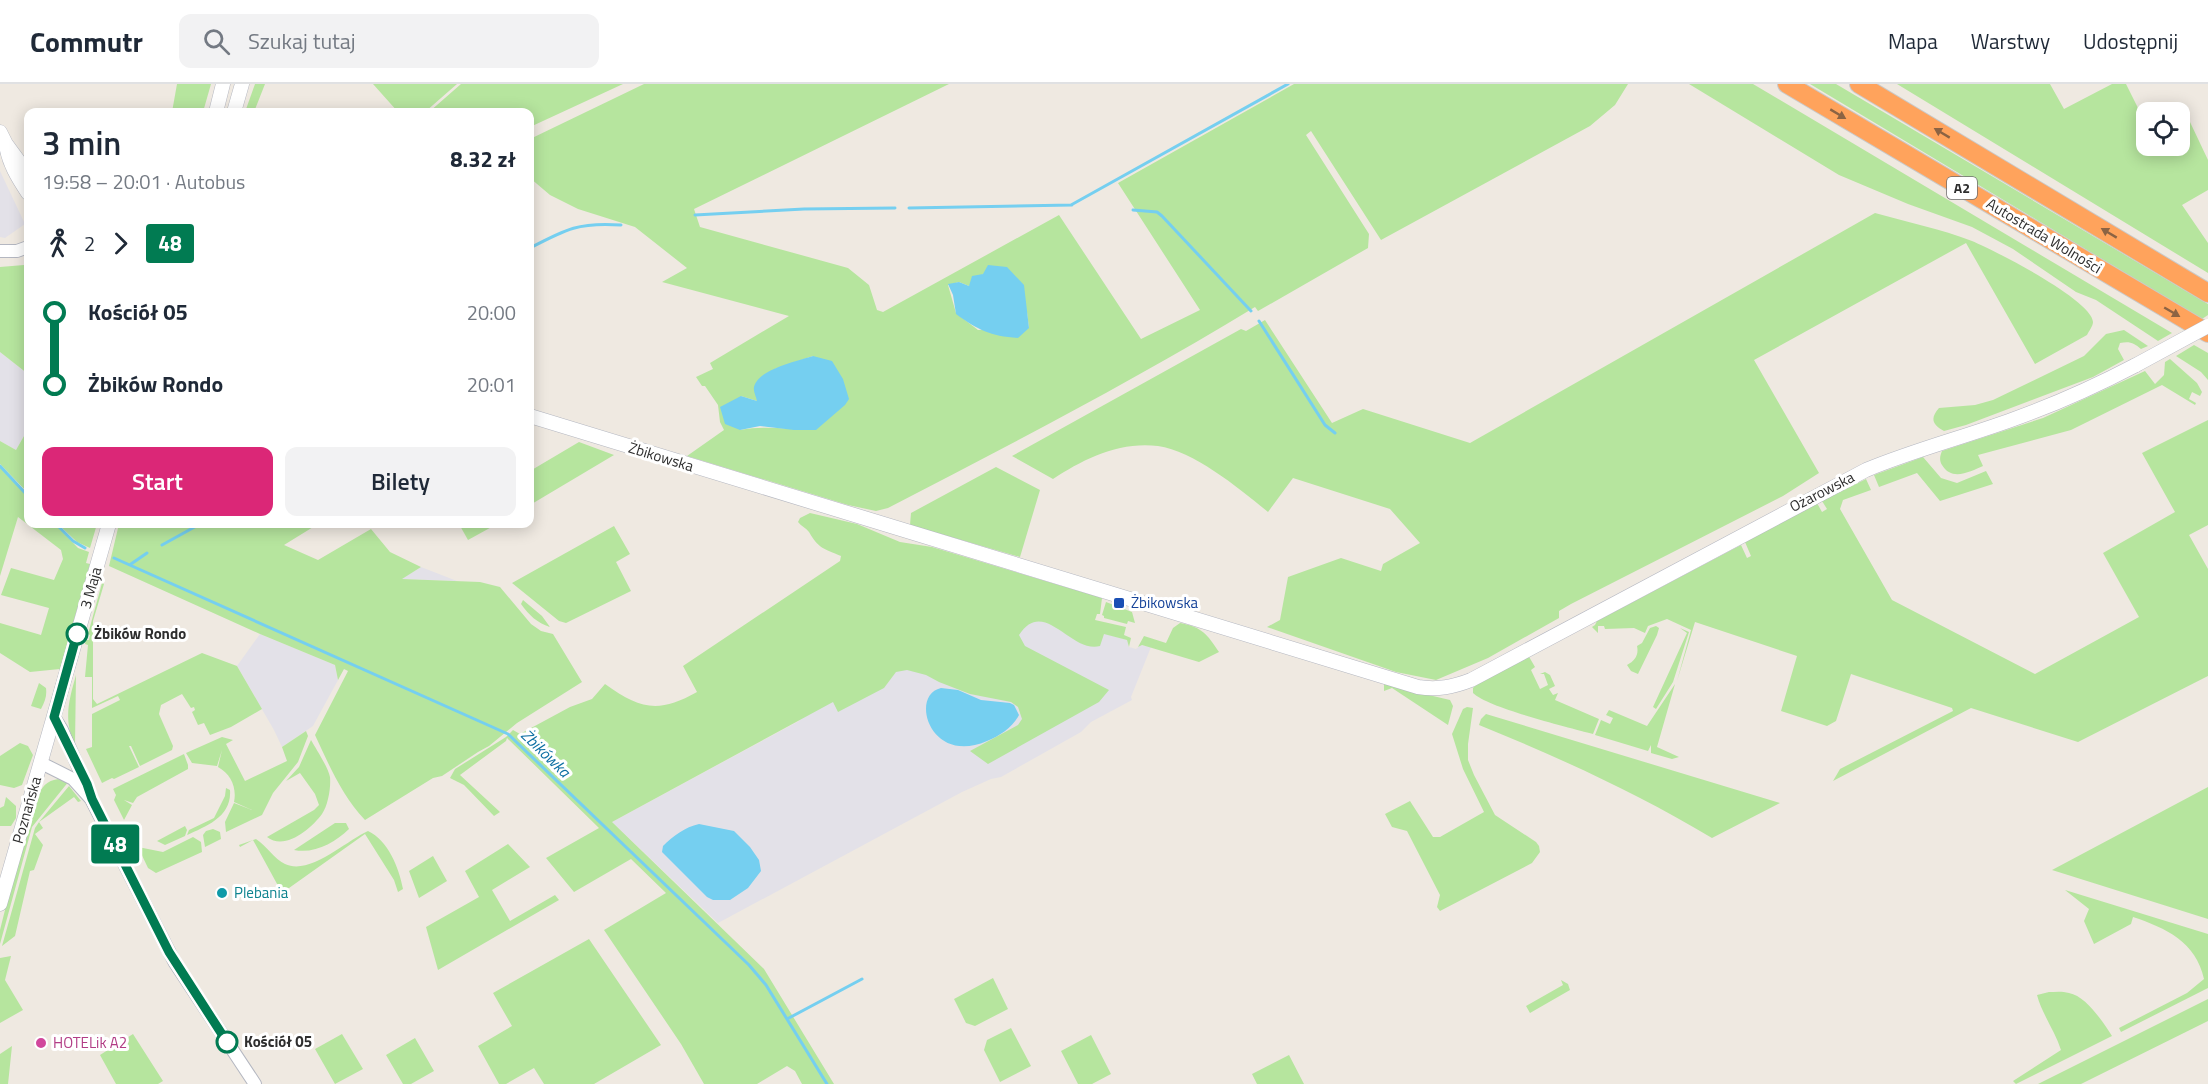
<!DOCTYPE html>
<html lang="pl">
<meta charset="utf-8">
<style>
body{margin:0;font-family:"Titillium Web",sans-serif;background:#f2f2f3;color:#1f2937;height:100vh;display:flex;flex-direction:column;font-size:22px;white-space:nowrap}
*{box-sizing:border-box;margin:0}
p{font-size:20px;color:#747a83}
.icon{flex:none;width:33px;height:33px;fill:none;stroke:currentColor;stroke-width:2;stroke-linecap:round;stroke-linejoin:round}
.map{position:relative;flex:1;overflow:hidden}
.drawer{position:absolute;left:24px;top:24px;width:510px;height:420px;display:flex;flex-direction:column;background:#fff;border-radius:12px;box-shadow:0 3px 15px #0003}
.drawer>*{flex:none}
.badge{padding:0 12px;border-radius:4px;font-size:21px;line-height:39px}
.fabs{position:absolute;left:2136px;top:18px;display:grid;gap:12px}
.fabs a{display:grid;place-items:center;width:54px;height:54px;border-radius:12px;background:#fff;box-shadow:0 3px 15px #0003;font-size:30px}
.map>.badge{position:absolute;translate:-50% -50%;box-shadow:0 0 0 3px #fff}
.legs{display:flex;align-items:center;gap:9px;height:66px;padding:0 18px;font-size:20px}
.legs p{margin-inline-start:auto}
.headline{display:flex;align-items:center;justify-content:space-between;height:102px;padding:0 18px}
h1{font-size:33px;font-weight:600;line-height:45px}
.cta{display:flex;gap:12px;margin-top:auto;padding:12px 18px}
.cta a{flex:1;height:69px;border-radius:12px;background:#db2777;color:#fff;font-size:24px;font-weight:600;line-height:69px;text-align:center}
.cta a+a{background:#f2f2f3;color:#1f2937}
ul{padding:0 18px;list-style:none}
li{display:flex;align-items:center;gap:21px;height:72px;font-size:22px}
li i{display:grid;place-items:center;width:9px;height:100%;margin:0 8px;background:currentColor}
li i::after{content:'';width:15px;height:15px;margin:-8px;border:4px solid;border-radius:50%;background:#fff}
li p{margin-inline-start:auto}
li:first-child i{background:linear-gradient(#0000 50%,currentColor 0)}
li:last-child i{background:linear-gradient(currentColor 50%,#0000 0)}
header{display:flex;align-items:center;gap:36px;box-sizing:border-box;height:84px;padding:0 30px;background:#fff;border-bottom:2px solid #e0e1e3}
header strong{font-size:28px}
nav{display:flex;gap:33px;margin-inline-start:auto;font-size:21px}
.search{width:420px;height:54px;background:#f2f2f3;display:flex;align-items:center;gap:15px;box-sizing:border-box;padding:0 21px;border-radius:12px;color:#747a83;font-size:22px}
.map>svg:first-child{display:block}
</style>
<header>
<strong>Commutr</strong>
<div class="search"><svg class="icon" aria-label="search" viewBox="0 0 24 24"><circle cx="10" cy="10" r="6"/><path d="M15 15l6 6"/></svg>Szukaj tutaj</div>
<nav><a>Mapa</a><a>Warstwy</a><a>Udostępnij</a></nav>
</header>
<div class="map">
<svg width="2208" height="1000" viewBox="0 0 2208 1000">
<rect width="100%" height="100%" fill="#efe9e1"/>
<!-- industrial -->
<path fill="#e3e1e8" d="M 0,87 L 25,140 L 5,154 L 0,153 Z
M 0,268 L 28,290 L 28,345 L 16,366 L 0,357 Z
M 421,483 L 457,497 L 401,495 Z
M 924,495 L 1127,556 L 1129,563 L 1136,565 L 1141,561 L 1151,563 L 1131,613 L 1132,616 L 1091,638 L 1081,648 L 1001,693 L 991,695 L 962,708 L 718,839 L 612,738 L 799,637 Z
M 260,550 L 335,581 L 338,596 L 313,642 L 282,663 L 274,646 L 237,582 Z"/>
<!-- green -->
<path fill="#b6e59e" fill-rule="evenodd" d="M 177,0 L 211,0 L 203,28 L 172,28 Z
M 255,0 L 265,0 L 254,28 L 245,28 Z
M 373,0 L 457,0 L 425,28 L 398,28 Z
M 461,0 L 623,0 L 530,43 L 530,28 L 429,28 Z
M 644,0 L 949,0 L 694,125 L 700,143 L 848,184 L 869,201 L 877,226 L 883,228 L 1059,131 L 1141,255 L 1200,226 L 1118,99 L 1294,0 L 1628,0 L 1615,21 L 1590,42 L 1381,156 L 1311,47 L 1306,51 L 1369,150 L 1368,164 L 1258,227 L 1255,223 C 1135,296 1012,360 888,424 L 876,427 L 848,421 L 687,372 L 724,346 L 720,338 L 718,321 L 705,302 L 702,302 L 696,293 L 713,285 L 710,279 L 789,232 L 662,198 L 687,184 L 635,143 L 578,125 L 550,111 L 530,94 L 530,55 ZM 983,190 L 1027,228 L 1029,244 L 978,246 L 956,229 L 948,201 L 959,198 L 969,202 ZM 813,272 L 815,346 C 789,346 766,341 740,346 L 741,312 L 757,317 L 775,285 Z
M 1689,0 L 1753,0 L 2172,249 L 2158,257 L 2096,216 L 2076,208 L 2013,165 L 1972,143 L 1908,120 L 1839,91 Z
M 1810,0 L 1836,0 L 2208,220 L 2208,231 L 2202,235 Z
M 1897,0 L 2050,0 L 2064,25 L 2112,0 L 2126,0 L 2146,40 L 2146,62 L 2180,62 L 2180,44 L 2190,38 L 2208,76 L 2208,106 L 2182,121 L 2208,159 L 2208,189 Z
M 1875,129 C 1907,138 1941,145 1972,157 C 1994,166 2092,216 2093,238 C 2093,242 2089,247 2087,251 L 2035,280 L 1966,159 L 1754,276 L 1819,389 L 1783,412 L 1571,520 L 1559,527 L 1559,534 L 1488,574 L 1436,596 L 1396,588 L 1267,543 L 1280,536 L 1288,493 L 1341,474 L 1381,487 L 1383,480 L 1420,459 L 1390,425 L 1293,394 L 1268,428 C 1240,405 1194,367 1158,362 C 1120,357 1083,375 1053,395 L 1012,372 L 1241,245 L 1246,247 L 1265,236 L 1332,339 L 1363,325 L 1470,359 Z
M 24,181 L 28,182 L 28,290 L 0,268 L 0,183 Z
M 2124,246 L 2148,262 L 2141,265 C 2134,259 2130,257 2120,259 L 2118,265 L 2124,276 L 2093,293 L 1966,341 L 1944,347 C 1932,341 1930,334 1939,324 L 1975,321 L 1993,316 L 2084,272 L 2106,250 Z
M 2194,261 L 2208,269 L 2208,296 L 2201,288 L 2176,272 Z
M 2170,275 L 2197,299 L 2202,308 L 2200,312 L 2192,308 L 2189,315 L 2196,319 L 2195,321 L 2162,301 L 2071,346 L 1978,371 L 1983,382 C 1971,387 1952,398 1942,381 C 1939,376 1940,372 1942,367 L 2043,334 L 2145,287 L 2155,300 L 2164,291 L 2165,278 Z
M 2208,336 L 2208,441 L 2189,451 L 2208,485 L 2208,592 L 2078,658 L 1971,624 L 1833,697 L 1840,685 L 1953,627 L 1952,624 L 1851,590 L 1836,637 L 1827,642 L 1781,627 L 1797,572 L 1695,538 L 1677,597 L 1691,546 L 1667,535 L 1648,542 L 1645,549 L 1634,544 L 1605,545 L 1604,542 L 1598,542 L 1598,549 L 1592,543 L 1595,541 L 1597,537 L 1741,461 L 1747,474 L 1751,472 L 1745,458 L 1817,419 L 1822,428 L 1827,425 L 1822,417 L 1866,395 L 1871,406 L 1843,416 L 1840,425 L 1892,516 L 2035,590 L 2139,533 L 2103,469 L 2175,428 L 2142,369 Z
M 28,345 L 28,409 L 0,380 L 0,357 L 16,366 Z
M 579,358 L 614,371 L 530,421 L 530,387 Z
M 1923,373 L 1941,394 L 1957,399 L 1986,387 L 1993,400 L 1940,417 L 1917,389 L 1879,403 L 1874,391 Z
M 0,383 L 28,413 L 28,440 L 55,440 L 78,464 L 89,468 L 86,479 L 90,480 L 60,585 L 30,588 L 0,569 L 0,539 L 41,551 L 49,524 L 1,511 L 11,484 L 54,496 L 63,475 L 61,466 L 18,433 L 0,492 Z
M 996,383 L 1040,406 L 1020,473 L 910,441 L 911,429 Z
M 810,429 L 857,440 L 900,458 L 932,463 L 1102,514 L 1100,530 L 1097,530 L 1095,536 L 1126,543 L 1124,551 L 1131,554 L 1129,563 L 1127,556 L 1104,550 L 1100,562 C 1071,570 1044,512 1019,551 L 1025,562 L 1109,606 L 1099,618 L 988,680 L 970,667 L 1018,641 L 1022,635 L 1018,623 L 1011,618 L 970,610 L 939,598 L 926,591 L 907,586 L 896,588 L 884,604 L 838,628 L 833,618 L 612,738 L 764,885 L 834,1000 L 802,1000 L 795,987 L 787,982 L 757,1000 L 704,1000 L 681,960 L 604,846 L 666,809 L 631,775 L 574,808 L 546,774 L 599,744 L 507,654 L 506,657 L 460,691 L 500,728 L 494,732 L 464,701 L 450,694 L 455,685 L 506,653 L 513,646 L 520,650 L 570,623 L 592,615 L 605,600 C 640,625 658,630 697,608 L 683,582 L 840,477 L 841,472 C 824,465 818,464 809,448 C 806,444 801,442 798,438 L 800,434 Z
M 58,440 L 97,440 L 90,464 L 77,458 Z
M 119,440 L 318,440 L 284,461 L 318,476 L 371,445 L 390,468 L 421,483 L 402,495 L 480,498 L 500,503 L 531,540 L 541,547 L 553,550 L 582,598 L 517,639 L 489,662 L 478,668 L 442,692 L 433,694 L 365,736 C 342,712 329,681 315,651 L 348,587 L 344,585 L 338,596 L 335,581 L 260,550 L 109,482 Z
M 459,440 L 497,440 L 468,456 Z
M 614,442 L 630,470 L 616,478 L 631,507 L 566,539 L 559,537 L 512,499 Z
M 102,499 L 104,500 L 93,537 L 93,615 L 97,620 L 202,569 L 237,582 L 262,625 L 231,643 L 210,651 L 204,639 L 198,641 L 192,628 L 195,626 L 194,623 L 191,624 L 182,610 L 161,621 L 159,630 L 173,662 L 172,666 L 140,682 L 131,662 L 129,662 L 139,683 L 114,695 L 112,694 L 102,699 L 86,665 L 92,663 L 92,630 L 120,616 L 118,612 L 92,624 L 92,593 L 85,593 L 88,561 L 85,560 L 86,556 L 89,556 L 90,551 L 88,550 Z
M 523,516 L 542,532 L 550,543 C 537,539 529,531 521,520 Z
M 1106,518 L 1132,528 L 1135,539 L 1128,537 L 1127,540 L 1104,534 L 1104,532 L 1102,531 Z
M 1180,539 C 1202,543 1207,550 1219,568 L 1199,578 L 1142,561 L 1138,563 L 1144,552 L 1166,559 L 1173,544 Z
M 1656,542 L 1659,544 L 1657,551 L 1638,590 L 1631,587 L 1627,581 C 1635,577 1639,571 1637,562 L 1642,559 L 1650,544 Z
M 1680,544 L 1689,548 L 1673,598 L 1656,625 L 1653,623 L 1687,549 Z
M 1528,571 L 1535,583 L 1531,586 L 1540,605 L 1548,601 L 1544,590 L 1540,590 L 1545,588 L 1550,591 L 1555,602 L 1549,605 L 1553,611 L 1558,609 L 1555,616 L 1599,635 L 1593,650 C 1568,643 1488,624 1473,609 L 1473,604 L 1477,599 Z
M 76,591 L 75,661 C 63,636 69,616 76,591 Z
M 1384,598 L 1416,608 L 1450,616 L 1453,622 L 1448,641 L 1392,604 L 1384,607 Z
M 39,599 L 46,604 C 47,612 45,617 41,625 L 31,622 Z
M 1675,600 L 1657,663 L 1679,673 L 1672,675 L 1651,669 L 1651,661 L 1648,667 L 1595,651 L 1601,636 L 1610,640 L 1613,634 L 1606,631 L 1609,626 L 1647,642 Z
M 1467,623 L 1473,624 L 1468,660 L 1468,676 L 1474,691 L 1495,731 L 1536,758 L 1539,762 L 1540,768 L 1532,779 L 1440,827 L 1437,823 L 1440,811 L 1407,747 L 1392,743 L 1385,730 L 1410,717 L 1433,753 L 1440,753 L 1484,728 L 1463,685 L 1452,650 L 1463,625 Z
M 1486,630 L 1780,719 L 1712,754 C 1637,709 1560,674 1479,641 L 1481,635 Z
M 306,647 L 308,652 L 298,678 L 273,709 L 262,731 L 226,748 L 225,738 L 234,719 L 252,726 L 234,718 C 237,704 231,690 218,683 L 222,666 L 217,682 L 192,679 L 186,669 L 222,653 L 233,656 L 226,660 L 245,697 L 287,677 L 282,663 Z
M 311,656 C 316,665 328,683 330,693 C 331,704 328,721 322,730 C 311,745 285,767 267,753 L 314,726 L 319,721 L 315,710 L 300,689 L 286,697 L 299,683 Z
M 20,659 L 28,662 L 33,671 L 22,701 L 14,704 L 0,701 L 0,672 Z
M 184,670 L 188,681 L 188,685 L 137,713 L 133,719 L 124,716 L 132,721 L 124,736 L 114,716 L 116,711 L 113,705 Z
M 61,695 L 69,697 L 32,743 L 0,860 L 0,846 L 7,818 L 39,710 C 43,700 51,695 61,695 Z
M 69,702 L 81,717 L 78,718 L 74,713 L 39,738 L 43,744 L 35,750 L 43,761 L 34,786 L 30,787 L 15,852 L 2,862 L 35,744 L 39,738 Z
M 2208,703 L 2208,835 L 2052,786 Z
M 226,704 L 230,706 C 232,733 206,742 187,751 L 189,746 L 214,734 L 225,712 Z
M 6,713 L 16,722 L 16,734 L 11,742 L 0,742 L 0,724 L 4,722 Z
M 335,739 L 346,739 L 349,745 C 334,759 315,770 294,766 Z
M 185,742 L 187,746 L 185,752 L 165,761 L 157,757 Z
M 213,745 L 220,748 L 221,755 L 205,763 L 203,751 L 206,747 Z
M 368,747 C 388,756 399,784 403,805 L 398,808 L 394,796 L 365,750 L 282,809 L 253,756 L 240,763 L 239,761 L 256,755 C 267,762 274,775 285,780 C 310,792 347,756 368,747 Z
M 193,753 L 201,758 L 202,768 L 156,789 L 148,784 L 138,763 L 163,768 Z
M 508,760 L 530,783 L 492,806 L 510,837 L 555,811 L 559,816 L 438,886 L 426,843 L 479,813 L 465,787 Z
M 433,772 L 447,797 L 419,814 L 409,787 Z
M 2065,806 L 2208,850 L 2208,904 L 2121,948 L 2119,944 L 2187,909 L 2204,895 C 2196,858 2166,844 2133,833 L 2131,840 L 2094,860 L 2084,837 L 2089,825 Z
M 589,855 L 661,961 L 594,1000 L 544,1000 L 534,984 L 506,1000 L 499,1000 L 478,962 L 512,942 L 493,909 Z
M 11,872 L 5,896 L 23,926 L 0,939 L 0,874 Z
M 993,894 L 1008,925 L 975,942 L 966,939 L 954,915 Z
M 1561,896 L 1568,900 L 1570,906 L 1530,929 L 1526,922 L 1563,901 Z
M 2049,908 C 2055,908 2062,907 2069,909 C 2086,912 2103,938 2112,952 L 2016,1000 L 2013,997 L 2061,966 C 2055,947 2042,930 2037,911 Z
M 2208,915 L 2208,937 L 2081,1000 L 2038,1000 Z
M 1011,944 L 1031,982 L 1000,998 L 984,966 L 987,956 Z
M 133,950 L 163,997 L 158,1000 L 116,1000 L 100,971 Z
M 342,950 L 363,985 L 335,1000 L 315,965 Z
M 1091,951 L 1111,990 L 1092,1000 L 1078,1000 L 1061,967 Z
M 415,954 L 434,987 L 411,1000 L 403,1000 L 386,971 Z
M 12,962 L 8,1000 L 0,1000 L 0,970 Z
M 1289,971 L 1304,1000 L 1257,1000 L 1252,990 Z"/>
<!-- water -->
<path fill="#75cff0" d="M 988,181 L 1007,183 L 1024,201 L 1029,244 L 1018,254 C 990,252 978,246 956,230 L 953,211 L 948,200 L 959,198 L 969,202 L 972,192 L 983,190 Z
M 813,272 L 832,277 L 843,295 L 849,315 L 845,321 L 816,346 L 794,346 L 760,342 L 740,346 L 725,340 L 720,323 L 741,312 L 757,317 C 756,312 753,307 754,303 C 758,285 798,277 813,272 Z
M 941,604 L 958,606 L 981,616 L 1010,619 L 1014,621 L 1019,631 C 1013,643 1000,652 987,657 C 930,682 909,611 941,604 Z
M 699,740 L 734,747 L 750,763 L 759,776 L 761,787 L 748,804 L 730,816 L 713,816 L 707,813 L 662,768 L 663,762 C 673,752 685,743 699,740 Z"/>
<g fill="none" stroke-linecap="round" stroke-linejoin="round">
<!-- stream -->
<path stroke="#75cff0" stroke-width="3" d="M 1071,121 L 1288,0
M 909,124 L 1072,121
M 1133,126 L 1157,128 L 1162,132 L 1251,227
M 695,131 L 804,125 L 895,124
M 530,164 C 566,145 579,138 621,141
M 1259,237 L 1325,341 L 1335,349
M 0,382 L 28,412
M 56,440 L 73,457 L 85,464
M 162,461 L 200,440
M 114,474 L 508,650 L 749,881 L 766,901 L 827,1000
M 131,480 L 147,469
M 787,935 L 862,895"/>
<defs>
<path id="tertiary" d="M 0,167 L 17,167 L 28,163
M 54,633 L 62,646 L 89,708
M 41,679 L 73,695 L 91,715 L 175,879 L 255,1000"/>
<path id="secondary" d="M 216,28 L 223,0
M 234,28 L 242,0
M 0,48 L 6,60 L 28,90
M 6,60 C 8,78 18,94 28,109
M 530,332 L 1418,603 C 1438,606 1453,603 1471,596 L 1866,386 C 1914,366 1965,353 2014,335 C 2056,320 2096,302 2136,281
M 0,820 L 109,440"/>
<path id="motorway" d="M 1787,0 L 2208,249
M 1859,0 L 2208,209"/>
</defs>
<!-- tertiary casing -->
<use href="#tertiary" stroke="#b4b7c1" stroke-width="14"/>
<!-- secondary casing -->
<use href="#secondary" stroke="#b4b7c1" stroke-width="15"/>
<!-- motorway casing -->
<use href="#motorway" stroke="#c9c9c9" stroke-width="20"/>
<!-- tertiary -->
<use href="#tertiary" stroke="#fff" stroke-width="12"/>
<!-- secondary -->
<use href="#secondary" stroke="#fff" stroke-width="14"/>
<!-- motorway -->
<use href="#motorway" stroke="#ffa35c" stroke-width="18"/>
<defs>
<path id="secondary-bridge" d="M 2136,281 L 2208,242"/>
</defs>
<!-- secondary-bridge casing -->
<use href="#secondary-bridge" stroke="#b4b7c1" stroke-width="15" stroke-linecap="butt"/>
<!-- secondary-bridge -->
<use href="#secondary-bridge" stroke="#fff" stroke-width="14"/>
</g>
<!-- one-way arrows -->
<defs><path id="oneway-solid" d="M-6-.8H1V-3.2L6.5 0L1 3.2V.8H-6Z" transform="scale(1.5)"/></defs>
<g fill="#8c6343">
<use href="#oneway-solid" transform="translate(1838 30) rotate(31)"/>
<use href="#oneway-solid" transform="translate(1942 49) rotate(-149)"/>
<use href="#oneway-solid" transform="translate(2109 149) rotate(-149)"/>
<use href="#oneway-solid" transform="translate(2172 228) rotate(30)"/>
</g>
<g fill="none" stroke-linecap="round" stroke-linejoin="round">
<defs>
<path id="line-1" d="M 77,550 L 54,633 L 87,700 L 92,715 L 169,868 L 227,958"/>
</defs>
<!-- line-1 casing -->
<use href="#line-1" stroke="#fff" stroke-width="14"/>
<!-- line-1 -->
<use href="#line-1" stroke="#017b52" stroke-width="9"/>
</g>
<!-- markers -->
<rect fill="#1a4fb4" stroke="#fff" stroke-width="2" x="1113" y="513" width="12" height="12" rx="3"/>
<g fill="#fff" stroke="#017b52" stroke-width="3">
<circle cx="77" cy="550" r="10"/>
<circle cx="227" cy="958" r="10"/>
</g>
<circle fill="#0f9aa8" stroke="#fff" stroke-width="2" cx="222" cy="809" r="6"/>
<circle fill="#d1479c" stroke="#fff" stroke-width="2" cx="41" cy="959" r="6"/>
<g text-anchor="middle" stroke-width="6" stroke-linejoin="round" paint-order="stroke">
<!-- shield labels -->
<rect fill="#fff" stroke="#6d6d6d" stroke-width="1.5" x="1947" y="93" width="30" height="22" rx="4.5"/>
<g font-size="14" font-weight="bold" fill="#2e2e2e">
<text x="1962" y="109">A2</text>
</g>
<!-- street labels -->
<g font-size="15" fill="#2e2e2e" stroke="#fff">
<text transform="translate(2044 152) rotate(31)" y="5">Autostrada Wolności</text>
<text transform="translate(661 373) rotate(17)" y="5">Żbikowska</text>
<text transform="translate(1822 408) rotate(-27)" y="5">Ożarowska</text>
<text transform="translate(91 504) rotate(-74)" y="5">3 Maja</text>
<text transform="translate(27 726) rotate(-74)" y="5">Poznańska</text>
</g>
<!-- transit labels -->
<g font-size="15" fill="#164399" stroke="#fff" text-anchor="start">
<text x="1131" y="524">Żbikowska</text>
</g>
<!-- stop labels -->
<g font-size="15" font-weight="bold" fill="#2e2e2e" stroke="#fff" text-anchor="start">
<text x="94" y="555">Żbików Rondo</text>
<text x="244" y="963">Kościół 05</text>
</g>
<!-- culture labels -->
<g font-size="15" fill="#0d838f" stroke="#fff" text-anchor="start">
<text x="234" y="814">Plebania</text>
</g>
<!-- hotel labels -->
<g font-size="15" fill="#b23c85" stroke="#fff" text-anchor="start">
<text x="53" y="964">HOTELik A2</text>
</g>
<!-- water labels -->
<g font-size="16" font-style="italic" fill="#0d6fa3" stroke="#fff">
<text transform="translate(546 669) rotate(44)" y="6">Żbikówka</text>
</g>
</g>
</svg>
<div class="fabs">
<a><svg class="icon" aria-label="locate" viewBox="0 0 24 24"><circle cx="12" cy="12" r="6"/><path d="M12 2v4M12 18v4M2 12h4M18 12h4"/></svg></a>
</div>
<b class="badge" style="left:115px;top:760px;background:#017b52;color:#fff">48</b>
<section class="drawer">
<div class="headline"><div><h1>3 min</h1><p>19:58 – 20:01 · Autobus</p></div><b>8.32 zł</b></div>
<div class="legs"><svg class="icon" aria-label="walk" viewBox="0 0 24 24"><circle cx="13" cy="4" r="2"/><path d="M13 8l-2 6 4 7M11 14l-3 7M7 12l3-4h3l4 4"/></svg>2<svg class="icon" aria-label="forward" viewBox="0 0 24 24"><path d="M9 5l7 7-7 7"/></svg><b class="badge" style="background:#017b52;color:#fff">48</b></div>
<ul>
<li><i style="color:#017b52"></i><b>Kościół 05</b><p>20:00</p></li>
<li><i style="color:#017b52"></i><b>Żbików Rondo</b><p>20:01</p></li>
</ul>
<div class="cta"><a>Start</a><a>Bilety</a></div>
</section>
</div>
